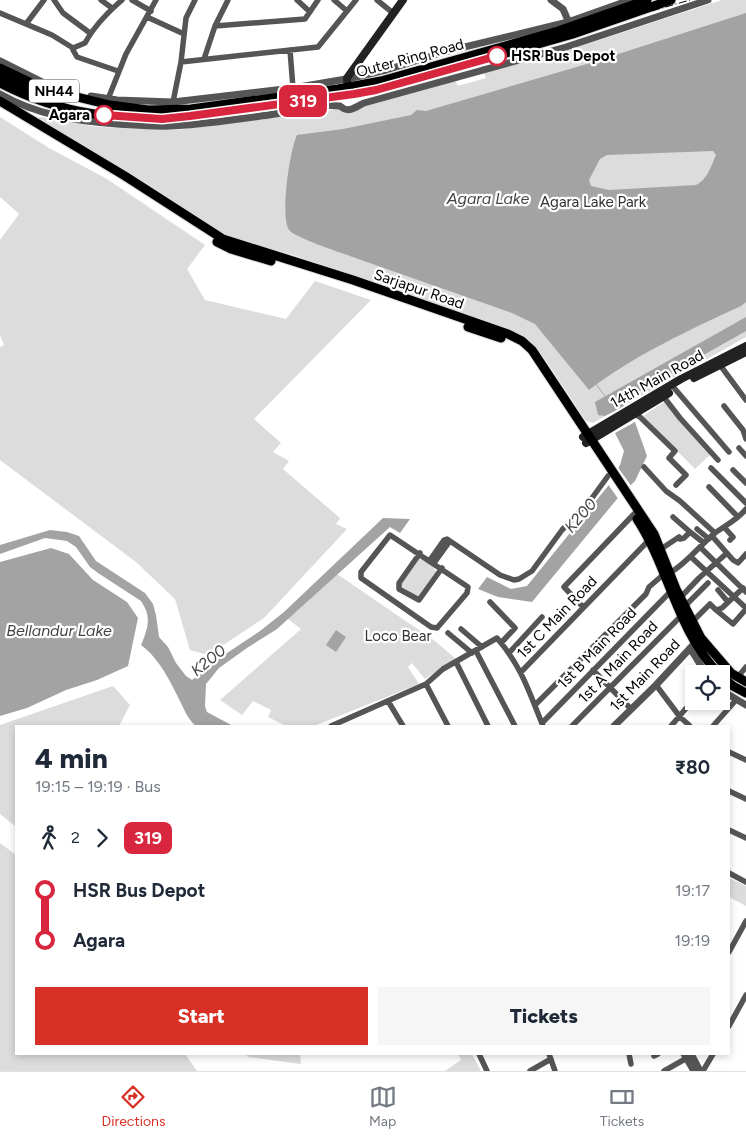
<!DOCTYPE html>
<meta charset="utf-8">
<style>
body{margin:0;font-family:Figtree,sans-serif;background:#f6f6f7;color:#1f2937;height:100vh;display:flex;flex-direction:column;font-size:19px;white-space:nowrap}
*{box-sizing:border-box;margin:0}
p{font-size:16px;color:#747a83}
.icon{flex:none;width:28px;height:28px;fill:none;stroke:currentColor;stroke-width:2;stroke-linecap:round;stroke-linejoin:round}
.map{position:relative;flex:1;overflow:hidden}
.details{position:absolute;left:15px;top:725px;width:715px;height:330px;display:flex;flex-direction:column;background:#fff;border-radius:0px;box-shadow:0 2px 8px #0003}
.details>*{flex:none}
.badge{padding:0 10px;border-radius:8px;font-size:18px;line-height:32px}
.tools{position:absolute;left:685px;top:665px;display:grid;gap:10px}
.tools a{display:grid;place-items:center;width:45px;height:45px;border-radius:0px;background:#fff;box-shadow:0 2px 8px #0003;font-size:25px}
.map>.badge{position:absolute;translate:-50% -50%;box-shadow:0 0 0 2px #fff}
.legs{display:flex;align-items:center;gap:8px;height:55px;padding:0 20px;font-size:16px}
.legs p{margin-inline-start:auto}
.head{display:flex;align-items:center;justify-content:space-between;height:85px;padding:0 20px}
h1{font-size:28px;font-weight:800;line-height:38px}
.action{display:flex;gap:10px;margin-top:auto;padding:10px 20px}
.action a{flex:1;height:58px;border-radius:0px;background:#d93025;color:#fff;font-size:20px;font-weight:800;line-height:58px;text-align:center}
.action a+a{background:#f6f6f7;color:#1f2937}
ul{padding:0 20px;list-style:none}
li{display:flex;align-items:center;gap:18px;height:50px;font-size:19px}
li i{display:grid;place-items:center;width:8px;height:100%;margin:0 6px;background:currentColor}
li i::after{content:'';width:12px;height:12px;margin:-6px;border:4px solid;border-radius:50%;background:#fff}
li p{margin-inline-start:auto}
li:first-child i{background:linear-gradient(#0000 50%,currentColor 0)}
li:last-child i{background:linear-gradient(currentColor 50%,#0000 0)}
.tab-bar{display:flex;justify-content:space-around;align-items:center;height:70px;border-top:1px solid #e0e1e3;background:#fff;font-size:14px;color:#747a83}
.tab-bar a{display:grid;justify-items:center;gap:2px}
.tab-bar .selected{color:#d93025}
.map>svg:first-child{display:block}
</style>
<div class="map">
<svg width="746" height="1071" viewBox="0 0 746 1071">
<rect width="100%" height="100%" fill="#fff"/>
<!-- green -->
<path fill="#dcdcdc" d="M 722,0 L 746,0 L 746,337 L 593,423 L 586,421 L 545,359 L 525,339 L 399,291 L 293,255 L 224,236 L 196,219 L 156,189 L 118,166 L 70,141 L 39,119 L 39,117 L 97,127 L 177,130 L 338,109 C 347,115 356,113 364,105 L 455,80 L 458,86 L 486,78 L 484,73 L 559,53 Z
M 0,117 L 49,148 L 107,179 L 205,245 L 187,269 L 205,300 L 286,319 L 315,281 L 371,300 L 254,419 L 281,443 L 273,452 L 289,461 L 283,469 L 340,518 L 336,524 L 347,529 L 264,618 L 208,655 L 190,650 L 175,599 L 136,562 L 0,460 L 0,347 L 4,345 L 0,335 L 0,240 L 19,214 L 0,197 Z
M 664,402 L 711,454 L 695,469 L 643,416 Z
M 418,559 C 427,559 433,565 437,574 L 419,598 L 400,585 Z
M 337,574 L 435,641 L 456,659 L 425,679 L 412,663 L 408,667 L 419,684 L 314,726 L 286,726 L 268,717 L 271,710 L 253,701 L 242,715 L 220,700 L 301,629 L 288,619 Z
M 113,686 L 130,705 L 119,726 L 16,726 L 16,827 L 0,814 L 0,725 Z
M 0,843 L 16,855 L 16,1054 L 185,1054 L 197,1071 L 0,1071 Z
M 729,878 L 746,886 L 746,906 L 729,897 Z
M 245,1054 L 300,1054 L 301,1064 L 249,1057 Z
M 458,1054 L 472,1054 L 481,1071 L 445,1071 L 461,1060 Z"/>
<!-- water -->
<path fill="#a3a3a3" fill-rule="evenodd" d="M 746,13 L 746,302 L 741,306 C 689,330 635,355 589,390 L 535,324 L 512,313 C 458,294 404,275 350,256 C 339,252 297,238 290,231 C 279,220 290,149 297,135 L 343,129 L 411,115 L 417,110 L 426,111 L 587,64 ZM 713,151 L 716,155 C 711,166 707,180 696,185 L 609,190 L 591,186 L 589,180 L 600,159 L 607,155 Z
M 746,317 L 746,331 L 622,401 L 624,406 L 605,416 L 598,415 L 595,402 Z
M 635,422 L 647,456 L 635,481 L 617,499 L 532,602 L 498,597 L 478,589 L 487,577 L 511,589 L 527,586 L 608,486 L 620,465 L 624,451 L 615,433 Z
M 383,518 L 410,519 L 400,533 L 390,527 L 277,629 L 247,648 L 219,668 L 206,684 L 205,706 L 207,712 L 233,726 L 196,726 C 189,720 185,712 181,703 C 171,683 160,659 141,645 C 148,628 152,617 141,601 L 98,573 L 90,567 L 76,547 L 67,541 L 45,538 L 0,554 L 0,545 L 50,530 L 67,532 L 79,536 L 96,561 L 145,593 L 153,604 L 156,615 L 159,637 L 168,647 L 176,663 L 186,676 L 192,680 L 221,657 L 260,631 L 284,612 Z
M 51,548 L 69,554 L 93,580 L 127,602 L 138,618 L 128,666 L 97,680 L 66,690 L 27,708 L 0,716 L 0,562 Z
M 336,630 L 346,637 L 336,652 L 326,645 Z"/>
<!-- pier -->
<path fill="#fff" d="M 617,466 L 632,487 L 619,500 L 607,483 Z"/>
<g fill="none" stroke-linecap="round" stroke-linejoin="round">
<!-- stream -->
<path stroke="#a3a3a3" stroke-width="1" d="M 595,383 L 605,396"/>
<defs>
<path id="primary" d="M 0,77 L 45,98
M 0,101 L 125,176 L 223,239 L 353,280 L 508,334 L 522,341 L 532,350 L 654,534 L 676,589 L 701,638 L 731,673 L 746,682
M 217,242 L 231,249 L 271,261
M 468,327 L 501,338
M 637,519 C 669,568 677,631 719,674
M 721,676 L 733,686 L 746,693"/>
<path id="trunk" d="M 0,68 L 44,89 L 110,105 L 148,110 L 191,109 L 338,89 L 381,81 L 558,31 L 647,0
M 0,83 C 61,115 122,122 190,116 L 376,90 L 573,34 L 671,0"/>
</defs>
<!-- primary casing -->
<use href="#primary" stroke="#dbdbdb" stroke-width="11"/>
<!-- trunk casing -->
<use href="#trunk" stroke="#dbdbdb" stroke-width="11"/>
<!-- minor -->
<path stroke="#555" stroke-width="5.5" d="M 54,0 L 63,13 L 90,33
M 101,0 L 112,8
M 132,0 L 151,11
M 297,0 L 310,12
M 334,0 L 347,11
M 377,0 L 393,13
M 0,13 L 52,35 L 73,48
M 147,17 L 184,34
M 26,24 L 44,0
M 215,26 L 305,19 L 318,0
M 73,48 L 85,43 C 94,26 107,13 122,0
M 73,48 L 73,50 L 77,57 L 118,71
M 290,50 L 293,88
M 204,59 L 215,26 L 228,0
M 181,62 L 318,47 L 356,0
M 109,101 L 108,99 L 126,54 L 156,0
M 173,102 L 181,62 L 186,18 L 195,0
M 720,365 L 746,400
M 675,389 L 729,452
M 663,396 L 680,418 L 718,460
M 724,406 L 743,430 L 746,439
M 634,414 L 640,417 L 675,451 L 669,458 L 686,475 L 676,485
M 739,448 L 746,456
M 644,467 L 666,491 L 680,501 L 715,533
M 711,468 L 746,503
M 733,470 L 746,483
M 709,487 L 738,517
M 673,517 L 690,532
M 724,527 L 733,537 L 730,540
M 697,529 L 709,539
M 390,535 L 468,587 L 467,593 L 437,628 L 431,627 L 361,578 L 361,572 Z
M 712,536 L 733,560 L 738,563 L 746,554
M 700,547 L 746,592
M 661,549 L 679,537 L 680,539 L 684,538 L 690,532 L 704,543
M 420,553 L 399,583 L 399,589 L 419,600 L 442,568
M 691,557 L 746,608
M 430,560 L 444,540 L 447,539 L 500,575 L 514,580 L 519,579 L 532,571 L 562,530 L 592,498 L 608,476
M 434,563 L 450,541
M 670,573 C 688,562 699,546 715,533 C 726,525 737,520 746,509
M 718,590 L 728,602
M 680,598 L 699,578 L 727,553
M 490,602 L 515,628 L 501,643
M 583,607 L 564,587 L 634,514
M 684,607 L 708,583
M 716,610 L 733,624 L 746,609
M 692,622 L 710,604 L 716,610 L 722,608 L 743,588
M 461,629 L 482,647
M 448,633 L 472,653
M 476,651 L 515,726
M 509,653 L 542,617
M 456,662 L 488,726
M 593,670 L 631,709
M 521,672 L 650,539
M 737,678 L 746,667
M 426,684 L 448,726
M 656,685 L 680,717 L 690,726
M 388,701 L 403,726
M 535,705 L 646,594 L 649,587 L 664,574
M 542,723 L 671,591
M 331,726 L 426,684 L 443,669 L 497,638 C 522,667 529,692 543,726
M 572,726 L 681,616
M 671,726 L 694,699
M 713,726 L 736,700
M 729,752 L 746,760
M 729,791 L 746,799
M 729,830 L 746,838
M 729,873 L 746,882
M 729,952 L 746,921
M 729,1026 L 746,995
M 479,1054 L 487,1071
M 549,1054 L 555,1071
M 629,1054 L 631,1064
M 654,1056 L 658,1054
M 530,1071 L 551,1059
M 664,1071 L 687,1058
M 703,1071 L 713,1054"/>
<!-- tertiary -->
<path stroke="#555" stroke-width="7" d="M 551,0 L 563,9 L 570,25
M 0,61 L 44,83 L 66,90
M 0,94 C 37,115 75,121 117,124 C 134,125 152,127 170,126 C 203,125 236,119 269,115 C 292,112 316,103 340,106 C 349,114 355,107 364,103 L 566,47 L 708,0
M 91,96 L 117,100 L 173,102 L 293,88 L 352,78 L 386,70 L 448,51 L 568,22 L 630,0
M 690,648 L 706,674
M 721,690 L 746,705
M 614,726 L 656,685 L 695,643
M 684,1054 L 694,1071
M 691,1054 L 700,1071"/>
<!-- secondary -->
<path stroke="#222" stroke-width="8" d="M 348,92 L 347,78 L 403,0
M 694,378 L 746,352
M 583,437 L 681,379 L 746,346
M 586,443 L 669,393"/>
<!-- primary -->
<use href="#primary" stroke="#000" stroke-width="9"/>
<!-- trunk -->
<use href="#trunk" stroke="#000" stroke-width="9"/>
<!-- rail -->
<path stroke="#000" stroke-width="1" stroke-dasharray="8 2.5 1 2.5" stroke-linecap="butt" d="M 0,76 L 43,99 L 79,108 L 137,118 L 239,108 L 431,74 L 690,0"/>
</g>
<g fill="none" stroke-linecap="round" stroke-linejoin="round">
<defs>
<path id="line-1" d="M 104,115 L 162,119 L 190,116 L 354,94 L 376,90 L 497,56"/>
</defs>
<!-- line-1 casing -->
<use href="#line-1" stroke="#fff" stroke-width="11"/>
<!-- line-1 -->
<use href="#line-1" stroke="#d7263d" stroke-width="8"/>
</g>
<!-- markers -->
<g fill="#fff" stroke="#d7263d" stroke-width="2.5">
<circle cx="497" cy="56" r="9"/>
<circle cx="104" cy="115" r="9"/>
</g>
<g text-anchor="middle" stroke-width="4.5" stroke-linejoin="round" paint-order="stroke">
<!-- shield labels -->
<rect fill="#fff" stroke="#4c4c4c" stroke-width="1" x="29" y="79.5" width="50" height="23" rx="4"/>
<g font-size="14" font-weight="bold" fill="#000">
<text x="54" y="96">NH44</text>
</g>
<!-- stop labels -->
<g font-size="15" font-weight="bold" fill="#000" stroke="#fff" text-anchor="start">
<text x="511" y="61">HSR Bus Depot</text>
<text x="90" y="120" text-anchor="end">Agara</text>
</g>
<!-- street labels -->
<g font-size="15" fill="#000" stroke="#fff">
<text transform="translate(410 58) rotate(-15)" y="5">Outer Ring Road</text>
<text transform="translate(419 289) rotate(19)" y="5">Sarjapur Road</text>
<text transform="translate(657 379) rotate(-29)" y="5">14th Main Road</text>
<text transform="translate(557 617) rotate(-46)" y="5">1st C Main Road</text>
<text transform="translate(597 648) rotate(-46)" y="5">1st B Main Road</text>
<text transform="translate(618 662) rotate(-46)" y="5">1st A Main Road</text>
<text transform="translate(645 675) rotate(-46)" y="5">1st Main Road</text>
</g>
<!-- park labels -->
<g font-size="15" fill="#333" stroke="#fff">
<text x="593" y="207">Agara Lake Park</text>
<text x="398" y="641">Loco Bear</text>
</g>
<!-- water labels -->
<g font-size="16" font-style="italic" fill="#444" stroke="#fff">
<text x="488" y="204">Agara Lake</text>
<text transform="translate(580 515) rotate(-49)" y="6">K200</text>
<text x="59" y="636">Bellandur Lake</text>
<text transform="translate(208 660) rotate(-39)" y="6">K200</text>
</g>
</g>
</svg>
<div class="tools">
<a><svg class="icon" aria-label="locate" viewBox="0 0 24 24"><circle cx="12" cy="12" r="6"/><path d="M12 2v4M12 18v4M2 12h4M18 12h4"/></svg></a>
</div>
<b class="badge" style="left:303px;top:101px;background:#d7263d;color:#fff">319</b>
<section class="details">
<div class="head"><div><h1>4 min</h1><p>19:15 – 19:19 · Bus</p></div><b>₹80</b></div>
<div class="legs"><svg class="icon" aria-label="walk" viewBox="0 0 24 24"><circle cx="13" cy="4" r="2"/><path d="M13 8l-2 6 4 7M11 14l-3 7M7 12l3-4h3l4 4"/></svg>2<svg class="icon" aria-label="forward" viewBox="0 0 24 24"><path d="M9 5l7 7-7 7"/></svg><b class="badge" style="background:#d7263d;color:#fff">319</b></div>
<ul>
<li><i style="color:#d7263d"></i><b>HSR Bus Depot</b><p>19:17</p></li>
<li><i style="color:#d7263d"></i><b>Agara</b><p>19:19</p></li>
</ul>
<div class="action"><a>Start</a><a>Tickets</a></div>
</section>
</div>
<nav class="tab-bar">
<a class="selected"><svg class="icon" aria-label="directions" viewBox="0 0 24 24"><path d="M12 3l9 9-9 9-9-9zM9 14v-3h6M13 9l2 2-2 2"/></svg>Directions</a>
<a><svg class="icon" aria-label="map" viewBox="0 0 24 24"><path d="M3 6l6-2 6 2 6-2v14l-6 2-6-2-6 2zM9 4v14M15 6v14"/></svg>Map</a>
<a><svg class="icon" aria-label="tickets" viewBox="0 0 24 24"><path d="M3 7h18v10H3zM15 7v10"/></svg>Tickets</a>
</nav>
